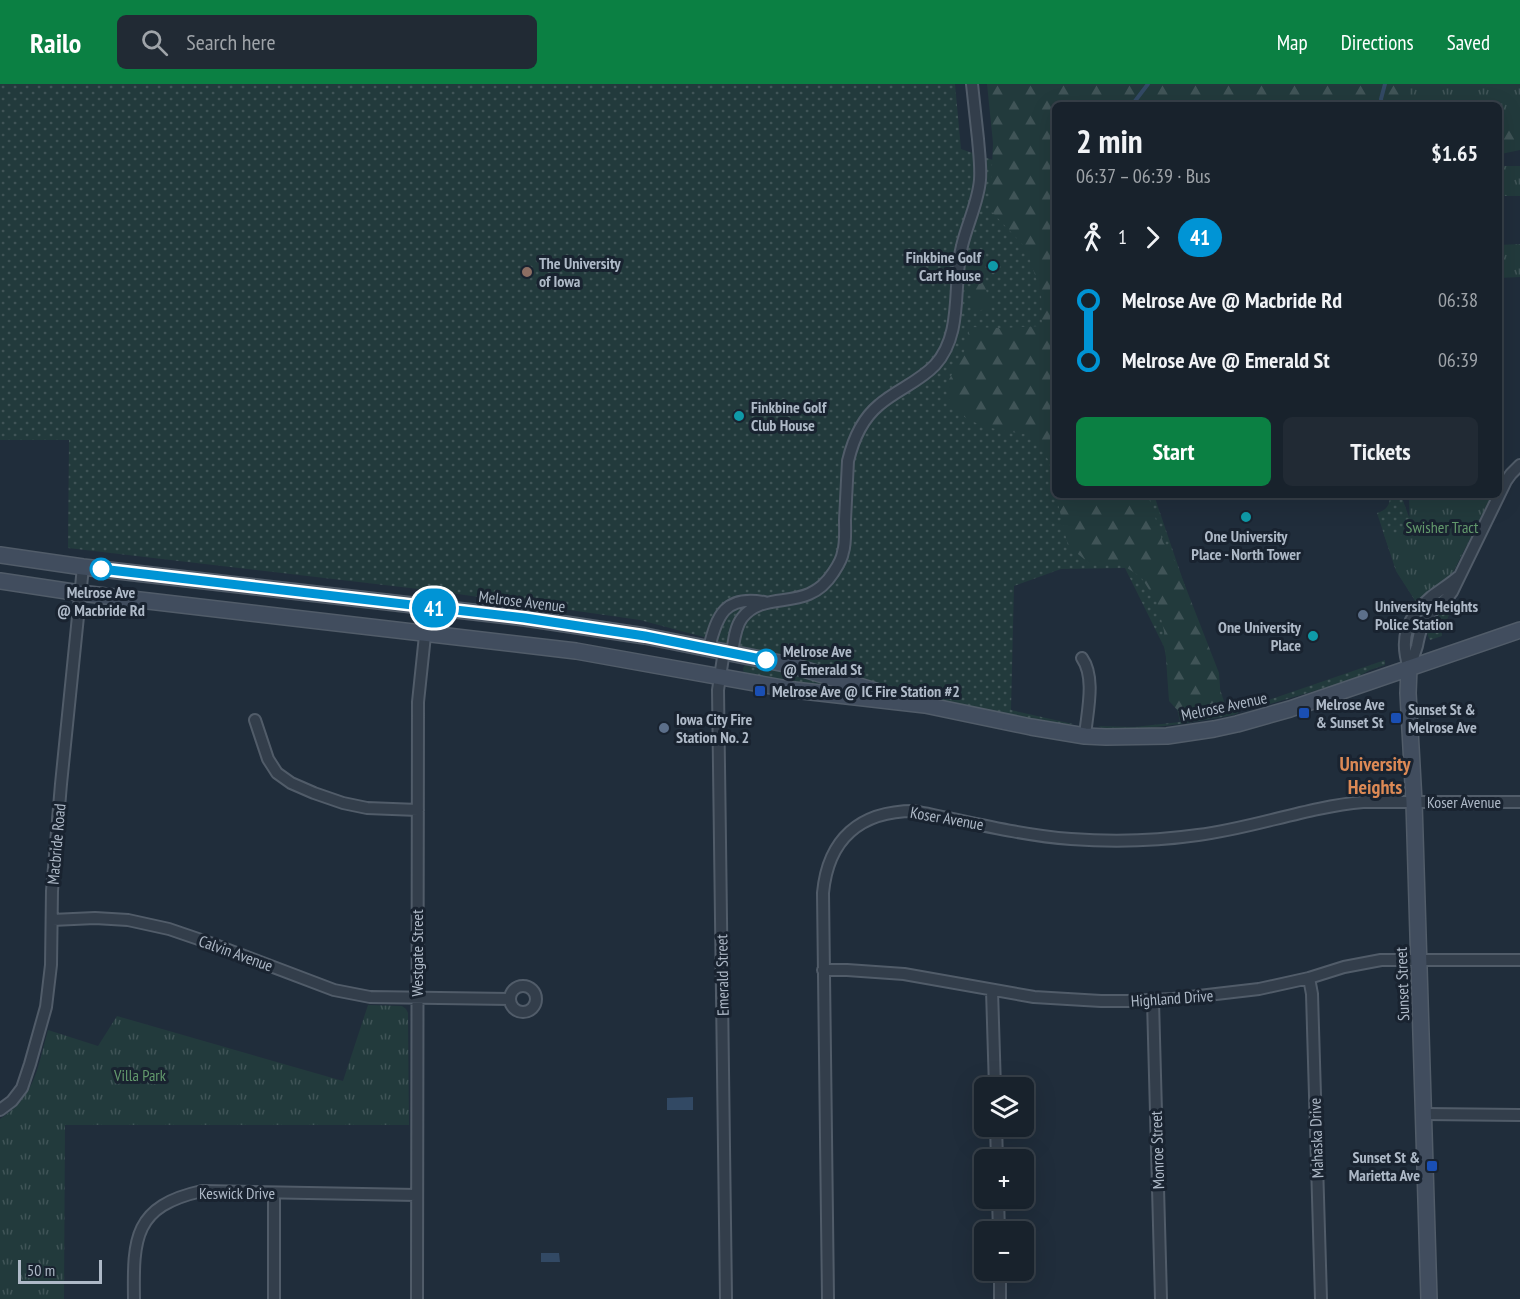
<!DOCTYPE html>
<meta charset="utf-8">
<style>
body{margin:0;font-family:"PT Sans Narrow",sans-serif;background:#212a34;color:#f1f3f6;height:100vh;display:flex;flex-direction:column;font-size:22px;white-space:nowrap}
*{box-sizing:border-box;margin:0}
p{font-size:20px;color:#9fa4a9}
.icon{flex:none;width:33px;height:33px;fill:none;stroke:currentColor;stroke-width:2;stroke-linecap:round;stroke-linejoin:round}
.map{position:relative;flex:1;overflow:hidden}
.sheet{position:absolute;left:1052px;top:18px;width:450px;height:396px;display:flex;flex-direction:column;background:#18222c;border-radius:9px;box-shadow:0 6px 24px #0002,0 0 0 2px #363f48}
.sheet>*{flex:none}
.badge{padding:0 12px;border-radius:20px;font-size:21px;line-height:39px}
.controls{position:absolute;left:974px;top:993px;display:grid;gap:12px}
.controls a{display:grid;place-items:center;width:60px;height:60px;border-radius:9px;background:#18222c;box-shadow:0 6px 24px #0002,0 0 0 2px #363f48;font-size:30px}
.scale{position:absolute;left:18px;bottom:15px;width:84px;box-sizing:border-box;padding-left:6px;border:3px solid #aeb9c7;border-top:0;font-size:16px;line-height:21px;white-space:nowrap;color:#aeb9c7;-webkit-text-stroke:4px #192330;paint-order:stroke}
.map>.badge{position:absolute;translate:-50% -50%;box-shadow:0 0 0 3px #fff}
.legs{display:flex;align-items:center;gap:9px;height:66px;padding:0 24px;font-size:20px}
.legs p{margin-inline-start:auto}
.summary{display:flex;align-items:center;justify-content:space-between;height:102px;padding:0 24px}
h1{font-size:33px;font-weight:800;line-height:45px}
.action{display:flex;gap:12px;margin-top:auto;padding:12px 24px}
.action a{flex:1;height:69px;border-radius:9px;background:#0b8043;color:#fff;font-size:24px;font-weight:800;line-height:69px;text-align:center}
.action a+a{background:#212a34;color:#f1f3f6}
ul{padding:0 24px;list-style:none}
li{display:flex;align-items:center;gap:21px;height:60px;font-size:22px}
li i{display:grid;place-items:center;width:9px;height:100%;margin:0 8px;background:currentColor}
li i::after{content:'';width:15px;height:15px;margin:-8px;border:4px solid;border-radius:50%;background:#18222c}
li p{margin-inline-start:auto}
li:first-child i{background:linear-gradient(#0000 50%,currentColor 0)}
li:last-child i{background:linear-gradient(currentColor 50%,#0000 0)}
header{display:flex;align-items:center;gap:36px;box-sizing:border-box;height:84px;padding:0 30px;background:#0b8043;color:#fff}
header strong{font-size:28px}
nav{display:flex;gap:33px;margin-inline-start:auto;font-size:21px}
.search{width:420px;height:54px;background:#212a34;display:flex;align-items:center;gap:15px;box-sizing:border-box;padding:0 21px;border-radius:9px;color:#9fa4a9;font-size:22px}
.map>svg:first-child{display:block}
</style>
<header>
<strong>Railo</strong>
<div class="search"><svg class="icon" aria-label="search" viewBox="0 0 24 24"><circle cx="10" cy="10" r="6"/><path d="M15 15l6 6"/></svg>Search here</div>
<nav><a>Map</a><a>Directions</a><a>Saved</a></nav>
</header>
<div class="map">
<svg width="1520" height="1215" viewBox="0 0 1520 1215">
<defs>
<pattern id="grass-dots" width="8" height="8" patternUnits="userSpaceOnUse" patternTransform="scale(1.5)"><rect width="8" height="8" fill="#223a3c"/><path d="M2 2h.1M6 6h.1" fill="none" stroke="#405457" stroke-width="1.8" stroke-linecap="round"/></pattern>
<pattern id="forest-firs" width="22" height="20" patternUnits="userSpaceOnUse" patternTransform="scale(1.5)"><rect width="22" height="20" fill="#223a3c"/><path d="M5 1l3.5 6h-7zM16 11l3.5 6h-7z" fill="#405457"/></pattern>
<pattern id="park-tufts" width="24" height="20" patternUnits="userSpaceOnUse" patternTransform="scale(1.5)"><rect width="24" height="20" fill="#223a3c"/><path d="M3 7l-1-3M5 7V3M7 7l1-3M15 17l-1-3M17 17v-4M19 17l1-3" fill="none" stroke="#405457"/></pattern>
</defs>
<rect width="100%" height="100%" fill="#202d3b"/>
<!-- grass -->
<path fill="url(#grass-dots)" d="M 0,0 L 955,0 L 961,65 L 1036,91 L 1054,139 L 1054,411 L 1154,411 L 1228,629 L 1241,624 L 1238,629 L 1234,631 L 1181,640 L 1140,645 L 1106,646 L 1098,642 L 1134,643 L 1180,638 L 1164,563 L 1125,484 L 1061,485 L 1014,502 L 1011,626 L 1073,640 L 1065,642 L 934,615 L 640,536 L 444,508 L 68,464 L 69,356 L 0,356 Z
M 1390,411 L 1401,411 L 1409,433 L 1492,411 L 1452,490 L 1415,522 L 1414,520 L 1416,518 L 1396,487 L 1377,429 C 1387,426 1390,421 1390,411 Z
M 1454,514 L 1451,519 L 1449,531 L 1442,547 L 1442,552 L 1430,556 C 1419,538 1441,524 1454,514 Z
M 1385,576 L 1385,581 L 1370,586 L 1352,596 L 1270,620 L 1266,621 L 1260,619 Z
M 750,579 L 798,589 L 850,605 L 850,608 L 744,590 L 743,585 C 744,581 746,580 750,579 Z"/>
<!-- forest -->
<path fill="url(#forest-firs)" d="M 987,0 L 1520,0 L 1520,66 L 1501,70 L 1499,72 L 1498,21 L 1054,21 L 1054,404 L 1049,377 L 1032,351 C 1006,347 968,344 952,321 C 949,316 947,309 945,303 L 964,268 L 970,243 L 1001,244 L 1042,242 L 1041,209 L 1026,164 L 990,126 L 993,59 Z
M 975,163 L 991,225 L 971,227 L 971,177 Z
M 1056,411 L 1148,411 L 1163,458 L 1177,481 L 1219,589 L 1221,617 L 1205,626 L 1181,630 L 1169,617 L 1164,547 L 1157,518 L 1141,493 L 1121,480 L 1089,479 L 1068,462 Z"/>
<!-- park -->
<path fill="url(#park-tufts)" d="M 1410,0 L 1520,0 L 1520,26 L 1499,27 L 1498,21 L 1410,21 Z
M 1498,82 L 1520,82 L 1520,112 L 1499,112 Z
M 1520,160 L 1520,193 L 1499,194 L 1499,161 Z
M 1409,411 L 1492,411 L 1452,490 L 1443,500 L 1418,521 L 1397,488 L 1383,448 L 1410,453 Z
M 368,921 L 402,922 L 406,925 L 408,929 L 409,1041 L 65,1041 L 64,1215 L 0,1215 L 0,1035 C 36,1011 37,985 48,946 L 98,962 L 117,932 L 343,997 Z"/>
<!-- water -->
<path fill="#324964" d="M 693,1013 L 693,1026 L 667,1026 L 667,1014 Z
M 541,1169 L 559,1169 L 560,1178 L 541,1178 Z"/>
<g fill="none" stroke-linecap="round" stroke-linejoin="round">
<!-- stream -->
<path stroke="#324964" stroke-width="4" d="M 1132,21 L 1148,0
M 1382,21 L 1381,15 L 1385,0"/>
<defs>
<path id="street" d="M 709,564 C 717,531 725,511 764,518
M 724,567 L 718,606 L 726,1215
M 732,569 C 734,557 735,543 742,534 C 765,504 807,530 833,489 C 837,483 842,476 843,468 C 846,459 845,447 845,436 C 846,416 847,397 848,377 C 853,356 862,335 879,321 C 896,306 919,298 935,281 C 964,249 952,201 962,162 C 967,140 978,119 980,96 C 981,82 979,68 978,55 C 976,37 974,18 972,0
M 1082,574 C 1096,594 1087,628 1085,652
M 1409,584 C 1412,577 1415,569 1417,562 C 1419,552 1420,544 1426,535 C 1433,524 1445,518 1452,508 L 1506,397 L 1511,390 L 1520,381
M 1409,584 C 1399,554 1407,533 1431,513 C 1440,506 1450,500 1458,493
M 255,636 L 268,675 L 277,689 L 291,699 L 314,709 L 343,719 L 367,724 L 418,726
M 52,836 L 95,834 L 128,836 L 169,845 L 210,859 L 334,906 L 370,913 L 510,915
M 823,886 L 847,886 L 904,890 L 1034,913 L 1101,917 L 1127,917 L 1173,915 L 1259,905 L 1309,894 L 1344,883 L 1381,876 L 1520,876
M 1309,894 L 1312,910 L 1321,1215
M510 915a13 13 0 1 1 26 0a13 13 0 1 1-26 0Z
M 992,906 L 995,1004
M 1153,917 L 1161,1215
M 0,1026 L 12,1017 L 22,1004 L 30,980 L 46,923 L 51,881 L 52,807 L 61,700 L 83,483
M 1424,1030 L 1520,1031
M 996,1042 L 997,1076
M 998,1114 L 999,1148
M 1000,1186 L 1000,1215
M 134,1215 C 133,1154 134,1122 202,1107 L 417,1111
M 274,1215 L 274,1109
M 417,1215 L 418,618 L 428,523
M 828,1215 L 823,809 C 828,755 860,727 914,727 C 966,737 1018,751 1071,755 C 1113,758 1156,757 1198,751 C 1254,744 1307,723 1363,718 L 1520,718"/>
<path id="secondary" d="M 0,471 L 83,483 L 525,534 L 645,552 L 790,581 L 879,608
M 0,497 L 80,509 L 576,567 L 794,606 L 925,621 L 1031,643 L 1085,652 L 1106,653 L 1167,652 L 1214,645 L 1237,640 L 1290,625 L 1520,546
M 1409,584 L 1408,609 L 1414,718 L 1429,1215"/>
</defs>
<!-- street casing -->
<use href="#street" stroke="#515c69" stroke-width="14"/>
<!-- secondary casing -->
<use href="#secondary" stroke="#515c69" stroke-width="18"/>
<!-- street -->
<use href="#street" stroke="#333e4b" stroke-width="10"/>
<!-- secondary -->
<use href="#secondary" stroke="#414d5e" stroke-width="15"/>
</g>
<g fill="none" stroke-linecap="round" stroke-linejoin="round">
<defs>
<path id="line-1" d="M 101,485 L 525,534 L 645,552 L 766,576"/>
</defs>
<!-- line-1 casing -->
<use href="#line-1" stroke="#fff" stroke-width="14"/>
<!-- line-1 -->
<use href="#line-1" stroke="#0094d5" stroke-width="9"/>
</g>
<!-- markers -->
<g fill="#0f9aa8" stroke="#192330" stroke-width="2">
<circle cx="993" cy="182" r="6"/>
<circle cx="739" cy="332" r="6"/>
<circle cx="1246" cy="433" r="6"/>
<circle cx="1313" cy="552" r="6"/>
</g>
<circle fill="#8d6e63" stroke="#192330" stroke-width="2" cx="527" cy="188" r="6"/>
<g fill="#fff" stroke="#0094d5" stroke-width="3">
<circle cx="101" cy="485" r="10"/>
<circle cx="766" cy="576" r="10"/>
</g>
<g fill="#5c6f8a" stroke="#192330" stroke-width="2">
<circle cx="1363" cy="531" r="6"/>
<circle cx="664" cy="644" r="6"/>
</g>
<g fill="#1a4fb4" stroke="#192330" stroke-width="2">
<rect x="754" y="601" width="12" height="12" rx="3"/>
<rect x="1298" y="623" width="12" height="12" rx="3"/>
<rect x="1390" y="628" width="12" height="12" rx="3"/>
<rect x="1426" y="1076" width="12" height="12" rx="3"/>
</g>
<g text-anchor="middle" stroke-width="6" stroke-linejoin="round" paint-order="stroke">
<!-- poi labels -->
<g font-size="16" font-weight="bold" fill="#aeb9c7" stroke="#192330" text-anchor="start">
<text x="981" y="179" text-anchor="end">Finkbine Golf<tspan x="981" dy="18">Cart House</tspan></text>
<text x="539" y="185">The University<tspan x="539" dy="18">of Iowa</tspan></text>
<text x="751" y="329">Finkbine Golf<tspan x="751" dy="18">Club House</tspan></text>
<text x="1246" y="458" text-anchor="middle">One University<tspan x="1246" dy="18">Place - North Tower</tspan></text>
<text x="1375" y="528">University Heights<tspan x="1375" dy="18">Police Station</tspan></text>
<text x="1301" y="549" text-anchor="end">One University<tspan x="1301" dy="18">Place</tspan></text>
<text x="772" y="613">Melrose Ave @ IC Fire Station #2</text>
<text x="1316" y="626">Melrose Ave<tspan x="1316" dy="18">&amp; Sunset St</tspan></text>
<text x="1408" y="631">Sunset St &amp;<tspan x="1408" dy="18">Melrose Ave</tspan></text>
<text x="676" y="641">Iowa City Fire<tspan x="676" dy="18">Station No. 2</tspan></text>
<text x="1420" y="1079" text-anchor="end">Sunset St &amp;<tspan x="1420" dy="18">Marietta Ave</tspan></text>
</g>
<!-- park labels -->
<g font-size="16" fill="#639a6d" stroke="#192330">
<text x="1442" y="449">Swisher Tract</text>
<text x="140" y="997">Villa Park</text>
</g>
<!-- stop labels -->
<g font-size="16" font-weight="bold" fill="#aeb9c7" stroke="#192330">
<text x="101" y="514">Melrose Ave<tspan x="101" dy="18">@ Macbride Rd</tspan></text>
<text x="783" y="573" text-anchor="start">Melrose Ave<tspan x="783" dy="18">@ Emerald St</tspan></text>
</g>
<!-- street labels -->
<g font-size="16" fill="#aeb9c7" stroke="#192330">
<text transform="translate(522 517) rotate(7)" y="6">Melrose Avenue</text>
<text transform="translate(1224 622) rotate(-12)" y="6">Melrose Avenue</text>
<text x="1464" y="724">Koser Avenue</text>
<text transform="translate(947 734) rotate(10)" y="6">Koser Avenue</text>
<text transform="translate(56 760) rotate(-85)" y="6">Macbride Road</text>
<text transform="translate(236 869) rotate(20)" y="6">Calvin Avenue</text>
<text transform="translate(417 869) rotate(-90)" y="6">Westgate Street</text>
<text transform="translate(722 891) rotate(-91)" y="6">Emerald Street</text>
<text transform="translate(1402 900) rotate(-92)" y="6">Sunset Street</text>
<text transform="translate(1172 914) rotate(-4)" y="6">Highland Drive</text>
<text transform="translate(1316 1054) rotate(-92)" y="6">Mahaska Drive</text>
<text transform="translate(1157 1066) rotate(-92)" y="6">Monroe Street</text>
<text x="237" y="1115">Keswick Drive</text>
</g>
<!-- quarter labels -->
<g font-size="20" font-weight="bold" fill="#dc8955" stroke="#192330">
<text x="1375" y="687">University<tspan x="1375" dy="23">Heights</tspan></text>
</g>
</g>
</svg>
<div class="controls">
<a><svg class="icon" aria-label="layers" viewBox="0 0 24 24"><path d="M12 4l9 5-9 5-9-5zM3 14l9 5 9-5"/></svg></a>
<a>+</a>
<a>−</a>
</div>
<div class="scale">50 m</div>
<b class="badge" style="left:434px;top:524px;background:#0094d5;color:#fff">41</b>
<section class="sheet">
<div class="summary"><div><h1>2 min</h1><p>06:37 – 06:39 · Bus</p></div><b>$1.65</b></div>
<div class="legs"><svg class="icon" aria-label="walk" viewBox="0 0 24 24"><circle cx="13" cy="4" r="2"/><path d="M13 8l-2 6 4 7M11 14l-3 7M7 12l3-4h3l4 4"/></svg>1<svg class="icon" aria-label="forward" viewBox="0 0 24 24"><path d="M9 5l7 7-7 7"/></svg><b class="badge" style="background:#0094d5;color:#fff">41</b></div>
<ul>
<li><i style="color:#0094d5"></i><b>Melrose Ave @ Macbride Rd</b><p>06:38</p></li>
<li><i style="color:#0094d5"></i><b>Melrose Ave @ Emerald St</b><p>06:39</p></li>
</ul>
<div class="action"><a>Start</a><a>Tickets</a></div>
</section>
</div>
